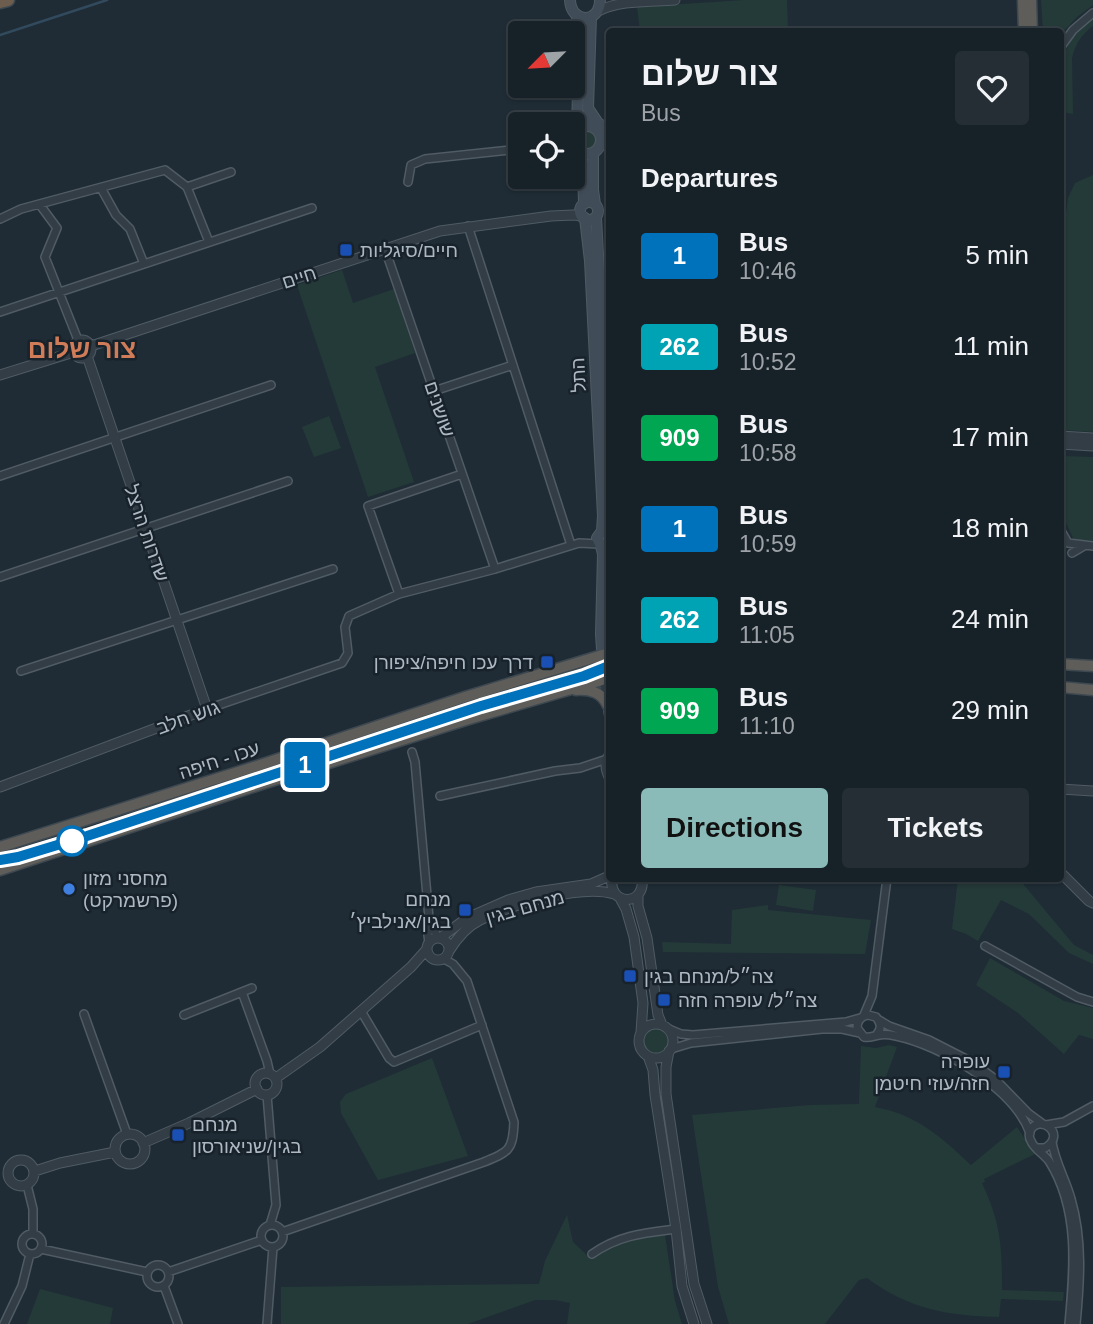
<!DOCTYPE html>
<meta charset="utf-8">
<style>
body{margin:0;font-family:Arial,"Noto Sans Hebrew",sans-serif;background:#242e34;color:#f1f3f6;height:100vh;display:flex;flex-direction:column;font-size:26px;white-space:nowrap}
*{box-sizing:border-box;margin:0}
p{font-size:23px;color:#9ea3a8}
.icon{flex:none;width:38px;height:38px;fill:none;stroke:currentColor;stroke-width:2;stroke-linecap:round;stroke-linejoin:round}
.map{position:relative;flex:1;overflow:hidden}
.drawer{position:absolute;left:606px;top:28px;width:458px;height:854px;display:flex;flex-direction:column;background:#172128;border-radius:7px;box-shadow:0 2px 5px #0004,0 0 0 2px #363e45}
.drawer>*{flex:none}
.badge{padding:0 14px;border-radius:5px;font-size:24px;line-height:46px}
.needle{width:46px;rotate:246deg}
.tools{position:absolute;left:508px;top:21px;display:grid;gap:14px}
.tools a{display:grid;place-items:center;width:77px;height:77px;border-radius:7px;background:#172128;box-shadow:0 2px 5px #0004,0 0 0 2px #363e45;font-size:35px}
.map>.badge{position:absolute;translate:-50% -50%;box-shadow:0 0 0 4px #fff}
h2{padding:0 35px;font-size:26px;line-height:63px}
.round{display:grid;place-items:center;flex:none;width:74px;height:74px;border-radius:7px;background:#242e34}
.headline{display:flex;align-items:center;justify-content:space-between;height:119px;padding:0 35px}
h1{font-size:33px;font-weight:600;line-height:52px}
.cta{display:flex;gap:14px;margin-top:auto;padding:14px 35px}
.cta a{flex:1;height:80px;border-radius:7px;background:#8bbbb9;color:#111;font-size:28px;font-weight:600;line-height:80px;text-align:center}
.cta a+a{background:#242e34;color:#f1f3f6}
ul{padding:0;list-style:none}
li{display:flex;align-items:center;gap:21px;height:91px;padding:0 35px}
li div{flex:1}
li b{display:block;font-size:26px}
li em{font-style:normal}
li .badge{min-width:77px;font-weight:700;text-align:center}
.map>svg:first-child{display:block}
</style>
<div class="map">
<svg width="1093" height="1324" viewBox="0 0 1093 1324">
<rect width="100%" height="100%" fill="#1f2c35"/>
<!-- green -->
<path fill="#243a38" d="M 744,0 L 787,0 L 788,31 L 640,31 L 637,7 Z
M 1041,0 L 1093,0 L 1093,5 L 1077,17 L 1061,34 L 1060,32 L 1043,31 Z
M 1093,18 L 1093,26 C 1082,34 1075,44 1072,58 L 1073,114 L 1067,113 L 1061,107 L 1061,58 L 1077,31 Z
M577 141a10 10 0 1 1 20 0a10 10 0 1 1-20 0Z
M 1093,175 L 1093,432 L 1061,430 L 1061,249 L 1068,198 L 1075,183 Z
M 342,270 L 353,303 L 394,289 L 415,353 L 375,367 L 414,482 L 368,497 L 297,285 Z
M 329,416 L 341,448 L 314,457 L 302,427 Z
M 1061,456 L 1093,457 L 1093,541 L 1077,540 L 1073,538 L 1061,512 Z
M 958,879 L 1019,879 L 1074,945 L 1093,955 L 1093,964 L 1069,953 L 1029,914 L 1001,900 L 978,941 L 966,934 L 952,929 Z
M 779,885 L 816,890 L 813,911 L 776,905 Z
M 768,905 L 768,910 L 871,920 L 865,954 L 663,952 L 662,942 L 731,944 L 732,910 Z
M 990,958 L 1064,1001 L 1093,1008 L 1093,1039 L 1079,1035 L 1064,1054 L 1018,1013 L 976,985 Z
M644 1041a12 12 0 1 1 24 0a12 12 0 1 1-24 0Z
M 889,1045 L 897,1047 L 875,1107 C 917,1115 940,1136 971,1165 L 1017,1127 L 1035,1154 L 984,1179 L 985,1182 L 982,1183 C 1001,1224 1002,1245 1002,1290 L 1064,1292 L 1063,1301 L 1001,1299 L 999,1317 C 949,1316 908,1309 867,1278 L 859,1280 L 825,1324 L 729,1324 L 718,1287 L 692,1115 L 811,1105 L 859,1104 L 861,1046 L 876,1048 Z
M 432,1058 L 468,1156 L 378,1180 L 341,1113 L 340,1102 L 346,1094 Z
M 567,1215 L 573,1242 L 589,1257 L 597,1255 L 618,1242 L 665,1235 L 675,1301 L 682,1324 L 567,1324 L 570,1303 L 555,1300 L 535,1300 L 468,1324 L 281,1324 L 281,1287 L 539,1284 L 545,1261 Z
M 40,1289 L 113,1308 L 110,1324 L 27,1324 Z"/>
<g fill="none" stroke-linecap="round" stroke-linejoin="round">
<!-- stream -->
<path stroke="#324a5d" stroke-width="2.5" d="M 0,35 L 107,0"/>
<defs>
<path id="minor" d="M 1060,48 L 1073,30 L 1093,13
M 572,138 L 573,137
M 572,146 L 574,147
M 408,182 L 411,165 L 425,159 L 520,149
M 187,187 L 231,172
M 101,188 L 116,215 L 130,229 L 144,264
M 40,205 L 57,228 L 45,257 L 78,340
M 0,219 L 21,209 L 165,170 L 187,187 L 209,242
M 468,226 L 571,545
M 385,249 L 495,569
M 0,312 L 312,208
M 434,391 L 513,365
M 0,476 L 271,385
M 1060,529 L 1068,543 L 1093,546
M 1072,553 L 1084,546
M 0,577 L 288,481
M 399,594 L 368,506 L 462,474
M 21,671 L 333,569
M 207,709 L 342,663 L 348,653 L 345,627 L 349,616 L 399,594 L 495,569 L 579,543 L 599,544
M 412,752 L 415,762 L 429,918 L 428,935 L 429,943
M 440,796 L 555,771 L 580,768 L 607,759
M 429,918 L 438,938
M 985,946 L 1077,997 L 1093,1002
M 242,992 L 267,1061 L 270,1074
M 361,1011 L 389,1058 L 394,1062 L 482,1025
M 84,1014 L 127,1134
M 184,1015 L 252,988
M 864,1015 L 872,996 L 887,878
M 879,1020 L 889,1026 L 929,1040 L 972,1062 L 995,1079 L 1028,1113 L 1043,1124
M 669,1029 L 681,1034 L 693,1035 L 846,1022 L 860,1018
M 877,1034 C 882,1028 881,1023 876,1017 L 868,1015 C 861,1016 857,1021 857,1028 L 864,1037 C 871,1038 873,1036 879,1035 C 884,1034 891,1035 896,1036 C 940,1045 1014,1088 1030,1133
M 671,1049 L 691,1043 L 822,1029 L 842,1029 L 860,1033
M 267,1095 L 276,1205 L 270,1225
M 1046,1125 L 1064,1122 L 1093,1106
M 1052,1142 C 1055,1162 1066,1180 1071,1199 C 1083,1240 1080,1282 1076,1324
M 1037,1148 L 1045,1148 C 1068,1134 1039,1113 1030,1131 C 1029,1134 1029,1138 1031,1141 C 1034,1149 1044,1154 1049,1161 C 1080,1210 1074,1270 1069,1324
M 27,1185 L 33,1209 L 33,1234
M261 1236a11 11 0 1 1 22 0a11 11 0 1 1-22 0Z
M 282,1232 L 484,1162 C 509,1152 513,1150 514,1122 L 467,981 L 453,964 L 444,959
M22 1244a10 10 0 1 1 20 0a10 10 0 1 1-20 0Z
M 41,1249 L 147,1272
M 592,1254 C 619,1235 644,1233 676,1229
M147 1276a11 11 0 1 1 22 0a11 11 0 1 1-22 0Z
M 168,1272 L 262,1240
M 164,1286 L 178,1324
M 4,1324 L 22,1286 L 30,1254
M 267,1324 L 273,1247"/>
<path id="tertiary" d="M 598,11 C 620,0 650,2 675,0
M 598,131 L 609,132
M 600,145 L 609,141
M73 349a9 9 0 1 1 18 0a9 9 0 1 1-18 0Z
M 91,346 L 440,231 L 551,216 L 573,215 L 583,216
M 0,375 L 74,352
M 1060,436 L 1093,438
M 1060,444 L 1093,446
M 604,679 L 609,714
M 609,755 C 605,764 605,768 609,777
M 0,787 L 207,709 L 87,356
M 1060,789 L 1093,791
M 1060,872 L 1089,901 L 1093,903
M 612,878 C 608,906 646,907 642,878
M 638,895 L 638,906 L 647,938 L 658,1015 L 662,1025
M 620,898 L 626,909 L 634,937 L 643,1003 L 641,1032
M427 949a11 11 0 1 1 22 0a11 11 0 1 1-22 0Z
M 440,938 L 467,918 L 508,900 L 536,892 L 591,884 L 609,876
M 449,951 C 457,938 466,927 480,920 C 510,905 582,884 614,894
M639 1041a17 17 0 1 1 34 0a17 17 0 1 1-34 0Z
M 669,1051 L 666,1067 L 666,1094 L 694,1284 L 707,1324
M 648,1056 L 653,1070 L 655,1095 L 676,1229 L 682,1286 L 694,1324
M255 1084a11 11 0 1 1 22 0a11 11 0 1 1-22 0Z
M 276,1078 L 320,1047 L 411,967 L 427,949
M115 1149a15 15 0 1 1 30 0a15 15 0 1 1-30 0Z
M 143,1143 L 189,1123 L 257,1089
M8 1173a13 13 0 1 1 26 0a13 13 0 1 1-26 0Z
M 35,1171 L 60,1163 L 115,1152"/>
<path id="secondary" d="M 570,0 C 571,24 600,24 600,0
M 577,16 L 579,52 L 577,130
M 588,108 L 598,123 L 609,130
M573 140a14 14 0 1 1 28 0a14 14 0 1 1-28 0Z
M 590,126 L 588,108 L 591,17
M 580,153 L 583,163 L 584,204
M 593,153 L 593,190 L 595,204
M580 211a9 9 0 1 1 18 0a9 9 0 1 1-18 0Z
M 596,217 L 609,457
M 585,218 L 590,261 L 603,516 L 602,531
M 609,530 L 602,531 L 597,538 L 601,546 L 609,547
M 601,546 L 603,554 L 601,634 L 604,679"/>
<path id="trunk" d="M 1023,0 L 1024,32
M 1031,0 L 1032,32
M 1060,664 L 1093,666
M 1060,687 L 1093,690
M 576,690 C 590,689 602,692 608,706
M 0,847 L 257,766 L 465,697 L 609,653
M 0,870 L 265,783 L 469,719 L 609,678"/>
<path id="motorway" d="M 0,2 L 8,0"/>
</defs>
<!-- minor casing -->
<use href="#minor" stroke="#505b64" stroke-width="10"/>
<!-- tertiary casing -->
<use href="#tertiary" stroke="#505b64" stroke-width="11"/>
<!-- secondary casing -->
<use href="#secondary" stroke="#505b64" stroke-width="12"/>
<!-- trunk casing -->
<use href="#trunk" stroke="#3d4850" stroke-width="13"/>
<!-- motorway casing -->
<use href="#motorway" stroke="#3d4850" stroke-width="15"/>
<!-- minor -->
<use href="#minor" stroke="#323d46" stroke-width="7"/>
<!-- tertiary -->
<use href="#tertiary" stroke="#323d46" stroke-width="9"/>
<!-- secondary -->
<use href="#secondary" stroke="#404d59" stroke-width="10"/>
<!-- trunk -->
<use href="#trunk" stroke="#5e5d5a" stroke-width="10"/>
<!-- motorway -->
<use href="#motorway" stroke="#6c5d4f" stroke-width="12"/>
</g>
<g fill="none" stroke-linecap="round" stroke-linejoin="round">
<defs>
<path id="line" d="M 0,860 L 18,857 L 87,836 L 481,706 L 584,676 L 609,666"/>
</defs>
<!-- line casing -->
<use href="#line" stroke="#fff" stroke-width="16"/>
<!-- line -->
<use href="#line" stroke="#0072bc" stroke-width="10"/>
</g>
<!-- markers -->
<g fill="#1a4fb4" stroke="#18222a" stroke-width="2.5">
<rect x="339" y="243" width="14" height="14" rx="3.5"/>
<rect x="540" y="655" width="14" height="14" rx="3.5"/>
<rect x="458" y="903" width="14" height="14" rx="3.5"/>
<rect x="623" y="969" width="14" height="14" rx="3.5"/>
<rect x="657" y="993" width="14" height="14" rx="3.5"/>
<rect x="997" y="1065" width="14" height="14" rx="3.5"/>
<rect x="171" y="1128" width="14" height="14" rx="3.5"/>
</g>
<circle fill="#fff" stroke="#0072bc" stroke-width="3.5" cx="72" cy="841" r="14"/>
<circle fill="#3f7fe0" stroke="#18222a" stroke-width="2.5" cx="69" cy="889" r="7"/>
<g text-anchor="middle" stroke-width="5" stroke-linejoin="round" paint-order="stroke">
<!-- poi labels -->
<g font-size="19" fill="#acb8c3" stroke="#18222a" text-anchor="start">
<text x="360" y="257">חיים/סיגליות</text>
<text x="533" y="669" text-anchor="end">דרך עכו חיפה/ציפורן</text>
<text x="83" y="885">מחסני מזון<tspan x="83" dy="22">(פרשמרקט)</tspan></text>
<text x="451" y="906" text-anchor="end">מנחם<tspan x="451" dy="22">בגין/אנילביץ׳</tspan></text>
<text x="644" y="983">צה״ל/מנחם בגין</text>
<text x="678" y="1007">צה״ל/ עופרה חזה</text>
<text x="990" y="1068" text-anchor="end">עופרה<tspan x="990" dy="22">חזה/עוזי חיטמן</tspan></text>
<text x="192" y="1131">מנחם<tspan x="192" dy="22">בגין/שניאורסון</tspan></text>
</g>
<!-- street labels -->
<g font-size="19" fill="#acb8c3" stroke="#18222a">
<text transform="translate(299 277) rotate(-18)" y="7">חיים</text>
<text transform="translate(578 375) rotate(-93)" y="7">התל</text>
<text transform="translate(440 409) rotate(71)" y="7">שושנים</text>
<text transform="translate(147 533) rotate(71)" y="7">שדרות הרצל</text>
<text transform="translate(188 717) rotate(-20)" y="7">גוש חלב</text>
<text transform="translate(219 760) rotate(-18)" y="7">עכו - חיפה</text>
<text transform="translate(525 907) rotate(-16)" y="7">מנחם בגין</text>
</g>
<!-- district labels -->
<g font-size="26" font-weight="bold" fill="#d17c59" stroke="#18222a">
<text x="82" y="358">צור שלום</text>
</g>
</g>
</svg>
<div class="tools">
<a><svg class="needle" viewBox="-14 -14 28 28"><path d="M0-13l5 13h-10z" fill="#e53935"/><path d="M0 13l5-13h-10z" fill="#9ea3a8"/></svg></a>
<a><svg class="icon" aria-label="locate" viewBox="0 0 24 24"><circle cx="12" cy="12" r="6"/><path d="M12 2v4M12 18v4M2 12h4M18 12h4"/></svg></a>
</div>
<b class="badge" style="left:305px;top:765px;background:#0072bc;color:#fff">1</b>
<section class="drawer">
<div class="headline"><div><h1>צור שלום</h1><p>Bus</p></div><a class="round"><svg class="icon" aria-label="heart" viewBox="0 0 24 24"><path d="M12 20l-8-8c-3-5 5-10 8-4 3-6 11-1 8 4z"/></svg></a></div>
<h2>Departures</h2>
<ul>
<li><span class="badge" style="background:#0072bc;color:#fff">1</span><div><b>Bus</b><p>10:46</p></div><em>5 min</em></li>
<li><span class="badge" style="background:#00a3b4;color:#fff">262</span><div><b>Bus</b><p>10:52</p></div><em>11 min</em></li>
<li><span class="badge" style="background:#00a651;color:#fff">909</span><div><b>Bus</b><p>10:58</p></div><em>17 min</em></li>
<li><span class="badge" style="background:#0072bc;color:#fff">1</span><div><b>Bus</b><p>10:59</p></div><em>18 min</em></li>
<li><span class="badge" style="background:#00a3b4;color:#fff">262</span><div><b>Bus</b><p>11:05</p></div><em>24 min</em></li>
<li><span class="badge" style="background:#00a651;color:#fff">909</span><div><b>Bus</b><p>11:10</p></div><em>29 min</em></li>
</ul>
<div class="cta"><a>Directions</a><a>Tickets</a></div>
</section>
</div>
